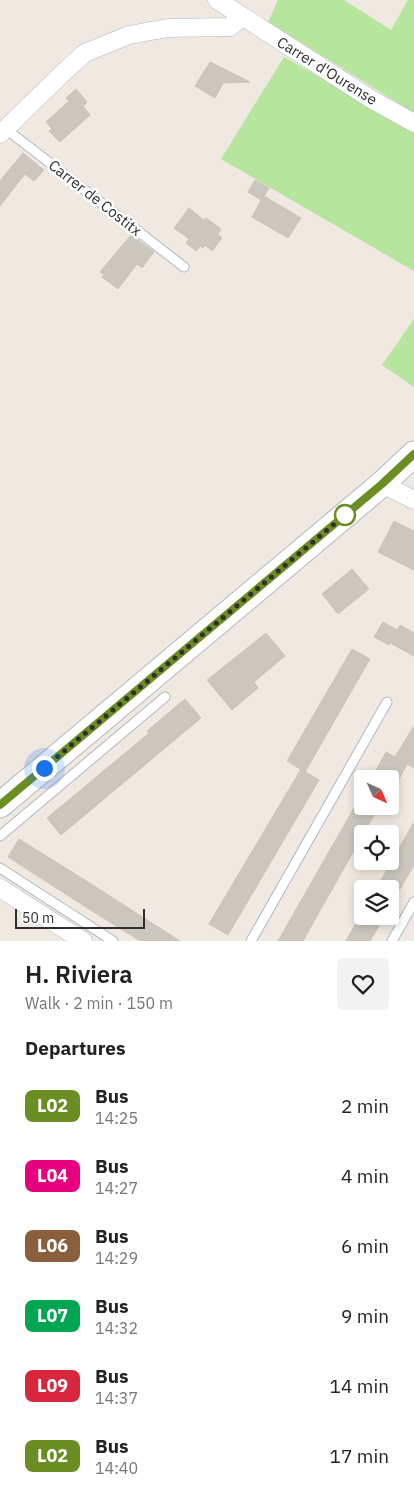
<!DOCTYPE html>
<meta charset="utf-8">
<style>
body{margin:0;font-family:"IBM Plex Sans",sans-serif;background:#f2f2f2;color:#222;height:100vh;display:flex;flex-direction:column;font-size:19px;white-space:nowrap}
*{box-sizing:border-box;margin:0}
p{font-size:16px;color:#767676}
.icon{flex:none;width:28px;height:28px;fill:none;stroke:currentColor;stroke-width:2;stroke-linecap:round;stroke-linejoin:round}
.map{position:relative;height:941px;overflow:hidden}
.side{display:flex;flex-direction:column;background:#fff;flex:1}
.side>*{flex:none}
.badge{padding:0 10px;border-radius:8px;font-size:18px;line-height:32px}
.needle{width:32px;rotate:135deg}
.tools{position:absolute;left:354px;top:770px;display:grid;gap:10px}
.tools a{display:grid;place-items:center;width:45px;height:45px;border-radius:5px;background:#fff;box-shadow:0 2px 8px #0003;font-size:25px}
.scale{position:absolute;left:15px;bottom:12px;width:130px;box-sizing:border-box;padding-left:5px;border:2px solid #2e2e2e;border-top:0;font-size:14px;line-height:18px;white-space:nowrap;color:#2e2e2e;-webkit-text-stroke:4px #fff;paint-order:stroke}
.you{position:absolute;width:25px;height:25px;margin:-12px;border:4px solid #fff;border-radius:50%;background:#1a73e8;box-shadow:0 0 0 8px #1a73e833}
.map>.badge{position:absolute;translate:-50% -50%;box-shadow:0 0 0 2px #fff}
h2{padding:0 25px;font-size:19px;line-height:45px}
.round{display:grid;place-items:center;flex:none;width:52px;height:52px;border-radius:5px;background:#f2f2f2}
.summary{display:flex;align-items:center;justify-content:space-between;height:85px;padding:0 25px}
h1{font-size:24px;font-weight:600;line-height:38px}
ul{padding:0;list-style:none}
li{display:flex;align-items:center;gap:15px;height:70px;padding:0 25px}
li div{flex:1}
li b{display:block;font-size:19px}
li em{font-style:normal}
li .badge{min-width:55px;font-weight:700;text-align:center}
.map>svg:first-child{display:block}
</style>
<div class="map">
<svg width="414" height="941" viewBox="0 0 414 941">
<rect width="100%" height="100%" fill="#efe9e1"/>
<!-- green -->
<path fill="#b6e59e" d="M 278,0 L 344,0 L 391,30 L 408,0 L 414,0 L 414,113 L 268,22 Z
M 284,57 L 414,131 L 414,271 L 221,159 Z
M 414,319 L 414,387 L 382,365 Z"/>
<!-- building -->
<path fill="#cbc7bf" stroke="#cbc5ba" d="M 210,62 L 250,82 L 223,83 L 215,98 L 195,86 Z
M 76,89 L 87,102 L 83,106 L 90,115 L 60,142 L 49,131 L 52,129 L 46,122 L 69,101 L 66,98 Z
M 23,153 L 44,170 L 34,181 L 25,174 L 0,206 L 0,181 Z
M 255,180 L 269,188 L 264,196 L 301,218 L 288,238 L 252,217 L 261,200 L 248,192 Z
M 189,208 L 204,220 L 206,218 L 221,229 L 218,234 L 222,238 L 212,251 L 205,245 L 203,248 L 200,246 L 196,251 L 186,243 L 189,239 L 174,228 Z
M 131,235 L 154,252 L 142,268 L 137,264 L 118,289 L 102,277 L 104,275 L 100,272 Z
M 394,521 L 414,531 L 414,570 L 378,552 Z
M 352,569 L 369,589 L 338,614 L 322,594 Z
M 383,622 L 397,630 L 400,625 L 414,633 L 414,656 L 390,643 L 389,645 L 374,637 Z
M 266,633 L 285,656 L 254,682 L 258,688 L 232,710 L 207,680 Z
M 352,649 L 370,659 L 305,772 L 287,761 Z
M 185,699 L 201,718 L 61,835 L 47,818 L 149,733 L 147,731 Z
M 414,726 L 414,768 L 407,764 L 399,779 L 371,779 L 386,752 L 395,757 Z
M 301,769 L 319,780 L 228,935 L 209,924 Z
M 355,806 L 379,806 L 303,941 L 278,941 Z
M 414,822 L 414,865 L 400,889 L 376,889 Z
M 19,839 L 88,882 L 180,941 L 140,941 L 89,909 L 8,857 Z
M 360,916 L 385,916 L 370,941 L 346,941 Z"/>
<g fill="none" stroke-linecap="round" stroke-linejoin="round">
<defs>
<path id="lane" d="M 6,129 L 184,267
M 0,836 L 165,697
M 0,868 L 113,941
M 251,941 L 387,702
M 392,941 L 414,902"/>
<path id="street" d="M 217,0 L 371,99 L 414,123
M 0,134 L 67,69 L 85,53 L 129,35 L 168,28 L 230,27 L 241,17
M 382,484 L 414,500
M 0,888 L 83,941"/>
<path id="secondary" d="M 0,805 L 382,484 L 414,454"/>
</defs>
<!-- lane casing -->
<use href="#lane" stroke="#b4b7c1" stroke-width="11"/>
<!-- street casing -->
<use href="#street" stroke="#b4b7c1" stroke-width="19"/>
<!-- secondary casing -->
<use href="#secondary" stroke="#b4b7c1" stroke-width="27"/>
<!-- lane -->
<use href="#lane" stroke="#fff" stroke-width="9"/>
<!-- street -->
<use href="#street" stroke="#fff" stroke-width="18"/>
<!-- secondary -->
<use href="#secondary" stroke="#fff" stroke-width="25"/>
</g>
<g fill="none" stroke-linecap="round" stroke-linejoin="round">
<defs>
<path id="line" d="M 0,805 L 382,484 L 414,454"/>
</defs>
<!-- line casing -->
<use href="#line" stroke="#fff" stroke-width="11"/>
<!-- line -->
<use href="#line" stroke="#6b8e23" stroke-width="8"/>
<!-- walk -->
<path stroke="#2e2e2e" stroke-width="5" stroke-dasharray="0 9" d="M 44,768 L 345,515"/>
</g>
<!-- markers -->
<circle fill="#fff" stroke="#6b8e23" stroke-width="2.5" cx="345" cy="515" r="10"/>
<g text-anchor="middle" stroke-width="5" stroke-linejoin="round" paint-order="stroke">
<!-- street labels -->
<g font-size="15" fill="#2e2e2e" stroke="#fff">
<text transform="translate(327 71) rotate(32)" y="5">Carrer d'Ourense</text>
<text transform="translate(95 198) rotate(38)" y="5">Carrer de Costitx</text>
</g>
</g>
</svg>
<div class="tools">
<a><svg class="needle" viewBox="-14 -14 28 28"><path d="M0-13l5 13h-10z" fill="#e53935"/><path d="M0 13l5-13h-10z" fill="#767676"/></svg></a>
<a><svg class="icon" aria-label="locate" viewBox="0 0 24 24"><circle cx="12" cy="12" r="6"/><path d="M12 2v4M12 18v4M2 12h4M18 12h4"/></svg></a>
<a><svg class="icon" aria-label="layers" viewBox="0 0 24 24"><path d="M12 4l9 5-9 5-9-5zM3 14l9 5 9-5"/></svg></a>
</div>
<div class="scale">50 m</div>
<div class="you" style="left:44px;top:768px"></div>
</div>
<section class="side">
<div class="summary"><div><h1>H. Riviera</h1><p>Walk · 2 min · 150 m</p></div><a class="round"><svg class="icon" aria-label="heart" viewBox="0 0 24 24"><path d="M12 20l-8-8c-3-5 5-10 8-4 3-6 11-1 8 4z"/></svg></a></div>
<h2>Departures</h2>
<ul>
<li><span class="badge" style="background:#6b8e23;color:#fff">L02</span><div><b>Bus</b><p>14:25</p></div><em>2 min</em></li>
<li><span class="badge" style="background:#e6007e;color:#fff">L04</span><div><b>Bus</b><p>14:27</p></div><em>4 min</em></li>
<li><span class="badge" style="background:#8b5e3c;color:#fff">L06</span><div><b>Bus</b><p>14:29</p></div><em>6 min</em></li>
<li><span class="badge" style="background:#00a651;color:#fff">L07</span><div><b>Bus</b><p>14:32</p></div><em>9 min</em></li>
<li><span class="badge" style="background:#d7263d;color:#fff">L09</span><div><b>Bus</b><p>14:37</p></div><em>14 min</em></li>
<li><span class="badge" style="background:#6b8e23;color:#fff">L02</span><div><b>Bus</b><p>14:40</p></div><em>17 min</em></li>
</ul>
</section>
